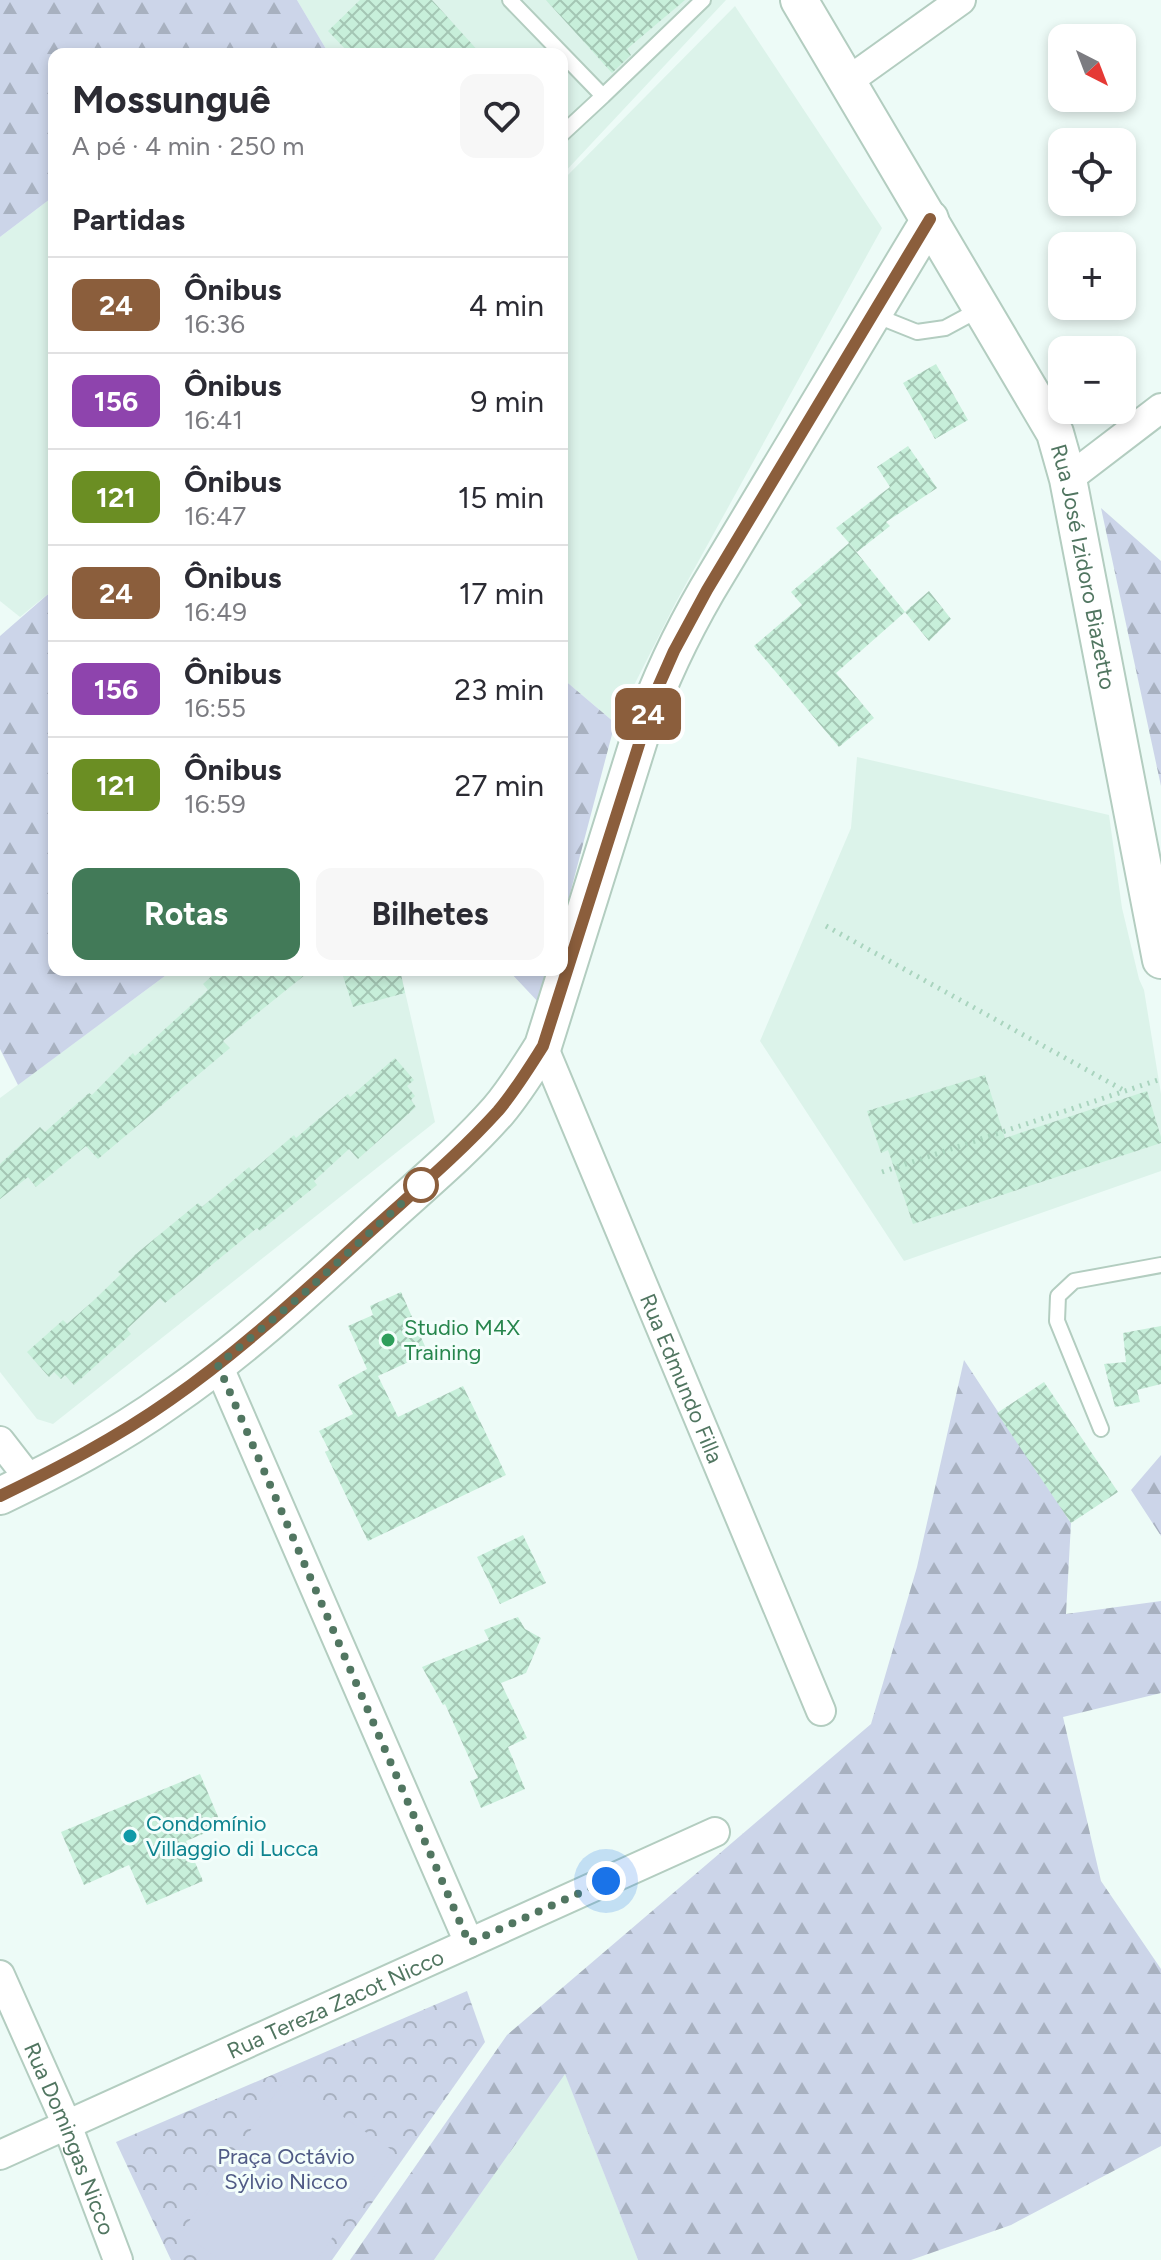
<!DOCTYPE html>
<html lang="pt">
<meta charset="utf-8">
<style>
body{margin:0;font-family:Figtree,sans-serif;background:#f7f7f7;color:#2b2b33;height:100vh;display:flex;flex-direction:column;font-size:30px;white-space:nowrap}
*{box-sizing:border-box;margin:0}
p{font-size:26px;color:#7c7c81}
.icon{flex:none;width:44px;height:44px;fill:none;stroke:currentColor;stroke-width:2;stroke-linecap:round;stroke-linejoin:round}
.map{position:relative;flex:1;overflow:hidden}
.side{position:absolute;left:48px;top:48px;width:520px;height:928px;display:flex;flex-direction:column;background:#fff;border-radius:16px;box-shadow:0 4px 12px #0003}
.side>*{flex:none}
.badge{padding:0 16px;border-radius:12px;font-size:28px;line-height:52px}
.needle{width:52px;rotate:138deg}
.tools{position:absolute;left:1048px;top:24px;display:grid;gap:16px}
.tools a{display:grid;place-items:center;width:88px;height:88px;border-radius:16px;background:#fff;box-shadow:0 4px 12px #0003;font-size:40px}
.you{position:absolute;width:40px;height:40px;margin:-20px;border:6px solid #fff;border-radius:50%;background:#1a73e8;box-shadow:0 0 0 12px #1a73e833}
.map>.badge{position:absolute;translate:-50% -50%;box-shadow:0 0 0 4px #fff}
h2{padding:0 24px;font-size:30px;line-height:72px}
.round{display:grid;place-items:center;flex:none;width:84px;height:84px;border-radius:16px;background:#f7f7f7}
.head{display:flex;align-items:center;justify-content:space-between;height:136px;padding:0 24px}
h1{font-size:38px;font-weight:700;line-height:60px}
.button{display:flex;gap:16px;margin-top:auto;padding:16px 24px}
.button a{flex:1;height:92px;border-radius:16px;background:#427a58;color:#fff;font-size:32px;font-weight:700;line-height:92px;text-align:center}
.button a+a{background:#f7f7f7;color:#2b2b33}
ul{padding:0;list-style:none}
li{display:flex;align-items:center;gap:24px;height:96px;padding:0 24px;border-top:2px solid #e1e1e2}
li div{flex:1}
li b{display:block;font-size:30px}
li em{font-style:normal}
li .badge{min-width:88px;font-weight:700;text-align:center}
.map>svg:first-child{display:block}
</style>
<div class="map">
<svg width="1161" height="2260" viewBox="0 0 1161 2260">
<defs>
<pattern id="forest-firs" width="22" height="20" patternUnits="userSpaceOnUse" patternTransform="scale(2)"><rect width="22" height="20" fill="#ccd5e9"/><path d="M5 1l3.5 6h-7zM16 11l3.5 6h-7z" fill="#a8b1c0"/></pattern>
<pattern id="park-crowns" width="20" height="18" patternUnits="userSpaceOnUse" patternTransform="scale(2)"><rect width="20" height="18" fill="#ccd5e9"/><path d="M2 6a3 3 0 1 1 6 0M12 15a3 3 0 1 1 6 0" fill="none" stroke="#a8b1c0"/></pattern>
<pattern id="building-cross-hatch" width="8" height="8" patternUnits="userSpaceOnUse" patternTransform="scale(2)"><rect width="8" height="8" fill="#c7efda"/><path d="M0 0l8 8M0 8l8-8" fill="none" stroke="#a4c6b4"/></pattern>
</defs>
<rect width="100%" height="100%" fill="#edfbf7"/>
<!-- residential -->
<path fill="#dcf3ea" d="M 297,0 L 726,0 L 562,175 L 562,54 L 329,54 Z
M 735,6 L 882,228 L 676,602 L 615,723 L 562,678 L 562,181 Z
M 54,196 L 54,589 L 20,617 L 0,601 L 0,237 Z
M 857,757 L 1109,815 L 1122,908 L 1139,979 L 1144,990 L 1161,1094 L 1161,1171 L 904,1261 L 760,1041 L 851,828 Z
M 173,970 L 400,970 L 435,1122 L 53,1424 L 37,1419 L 0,1372 L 0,1098 Z
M 565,2073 L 638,2260 L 434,2260 Z"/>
<!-- forest -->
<path fill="url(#forest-firs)" d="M 0,0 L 297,0 L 329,54 L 54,54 L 54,196 L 0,237 Z
M 1101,508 L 1161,561 L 1161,786 Z
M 54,589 L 54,970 L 173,970 L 18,1085 L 0,1049 L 0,636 Z
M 562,678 L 615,723 L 562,924 Z
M 508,970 L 550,970 L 541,1005 Z
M 964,1360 L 1071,1523 L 1066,1614 L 1161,1601 L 1161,1693 L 1063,1717 L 1101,1881 L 1161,1969 L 1161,2146 L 1011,2225 L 911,2260 L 638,2260 L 565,2074 L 434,2260 L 350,2260 L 507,2035 L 871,1724 L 917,1567 Z
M 1161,1455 L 1161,1536 L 1131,1490 Z"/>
<!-- park -->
<path fill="url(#park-crowns)" d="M 467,1991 L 485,2042 L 332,2260 L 171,2260 L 116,2142 Z"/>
<!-- pitch -->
<path fill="#ccd5e9" d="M 286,2078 L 392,2150 L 317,2260 L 221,2260 L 181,2233 Z"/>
<!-- building -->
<path fill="url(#building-cross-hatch)" d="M 360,0 L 432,0 L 481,54 L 350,54 L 328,31 Z
M 546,0 L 685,0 L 627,49 L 631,55 L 612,73 Z
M 936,364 L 968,420 L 935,439 L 903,383 Z
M 908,446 L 937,488 L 886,522 L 890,526 L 857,552 L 836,528 L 890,487 L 877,467 Z
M 849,543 L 905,612 L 836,673 L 874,718 L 839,747 L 754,646 L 802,605 L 791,592 Z
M 929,591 L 951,619 L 929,641 L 905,612 Z
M 218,970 L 311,970 L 223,1041 L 230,1048 L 98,1159 L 86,1146 L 36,1187 L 28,1177 L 0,1199 L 0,1164 L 40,1127 L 45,1132 L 89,1093 L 92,1095 L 133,1053 L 135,1056 L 208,990 L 203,984 Z
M 341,970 L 400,970 L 405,993 L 353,1007 Z
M 395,1058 L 414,1080 L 407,1086 L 415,1096 L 411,1100 L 416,1107 L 358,1159 L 349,1149 L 314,1181 L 317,1185 L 260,1231 L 257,1228 L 165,1303 L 160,1298 L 127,1329 L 131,1334 L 74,1385 L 65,1375 L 61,1379 L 54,1372 L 49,1377 L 27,1352 L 63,1320 L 67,1324 L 92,1302 L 121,1274 L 118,1272 L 136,1254 L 198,1203 L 202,1207 L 249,1167 L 252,1171 L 294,1135 L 296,1138 L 348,1094 L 350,1097 Z
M 985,1075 L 1005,1138 L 1147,1091 L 1161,1137 L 1161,1143 L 913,1224 L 888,1150 L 881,1153 L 867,1111 Z
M 401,1292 L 428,1353 L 378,1376 L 398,1417 L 463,1386 L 506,1475 L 368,1541 L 325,1452 L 329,1450 L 319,1431 L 353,1414 L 338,1385 L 367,1369 L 348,1326 L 373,1315 L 370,1306 Z
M 1161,1326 L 1161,1384 L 1137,1390 L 1140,1402 L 1115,1407 L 1104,1364 L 1126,1362 L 1123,1333 Z
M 1044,1382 L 1118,1492 L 1071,1523 L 997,1413 Z
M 523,1535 L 546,1583 L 500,1604 L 477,1557 Z
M 518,1617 L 525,1629 L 541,1638 L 526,1673 L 501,1683 L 527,1738 L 508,1747 L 525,1789 L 481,1808 L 470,1781 L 478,1778 L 445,1704 L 443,1705 L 422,1667 L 489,1640 L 484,1630 Z
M 200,1774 L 222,1826 L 186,1841 L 203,1881 L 147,1905 L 129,1865 L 84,1885 L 61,1832 Z"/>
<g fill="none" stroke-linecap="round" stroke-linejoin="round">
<defs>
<path id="service" d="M 510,0 L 603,96 L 703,0
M 562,134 L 603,96
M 872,314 L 917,332 L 945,328 L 982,308
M 1101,1429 L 1057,1321 L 1058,1296 L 1074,1281 L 1161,1265"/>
<g id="minor">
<path d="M 848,81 L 961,0"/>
<path d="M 1068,479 L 1161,408"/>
<path id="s1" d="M 543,1046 L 821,1711"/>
<path d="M 218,1365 L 469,1943"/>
<path d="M 0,1441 L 31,1481"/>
<path id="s2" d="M 0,1975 L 67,2125 L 118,2260"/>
<path id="s3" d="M 0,2155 L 715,1832"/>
</g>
<g id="tertiary">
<path id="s4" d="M 799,0 L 1055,433 L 1068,479 L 1161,960"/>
<path d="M 0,1496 C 58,1468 116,1438 169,1400 C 245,1348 311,1286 379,1224 C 419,1187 462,1152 498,1111 C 515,1091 529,1068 543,1046 L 643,727 C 660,679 681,635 707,590 L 930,219"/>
</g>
</defs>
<!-- service casing -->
<use href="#service" stroke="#b3cdc0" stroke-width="18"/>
<!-- minor casing -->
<use href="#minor" stroke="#b3cdc0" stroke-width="32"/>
<!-- tertiary casing -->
<use href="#tertiary" stroke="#b3cdc0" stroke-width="40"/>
<!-- path -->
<path stroke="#a9d4be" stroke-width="5" stroke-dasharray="2 6" stroke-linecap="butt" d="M 826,926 L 1125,1091
M 882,1172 L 1161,1079"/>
<!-- service -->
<use href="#service" stroke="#fff" stroke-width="14"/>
<!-- minor -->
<use href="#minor" stroke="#fff" stroke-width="28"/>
<!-- tertiary -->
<use href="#tertiary" stroke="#fff" stroke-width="36"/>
</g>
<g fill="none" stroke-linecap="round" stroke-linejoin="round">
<defs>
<path id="line" d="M 0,1496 C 58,1468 116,1438 170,1400 C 243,1349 308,1288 374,1228 C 416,1190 460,1153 498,1111 C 515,1091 529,1068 543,1046 L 655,694 L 674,651 L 707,590 L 930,219"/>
</defs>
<!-- line casing -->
<use href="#line" stroke="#fff" stroke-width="18"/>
<!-- line -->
<use href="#line" stroke="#8b5e3c" stroke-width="12"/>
<!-- walk -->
<path stroke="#517661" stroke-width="8" stroke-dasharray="0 14.4" d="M 421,1185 L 427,1180 L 302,1295 L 218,1365 L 469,1943 L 606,1881"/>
</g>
<!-- markers -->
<circle fill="#fff" stroke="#8b5e3c" stroke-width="4" cx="421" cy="1185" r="16"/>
<circle fill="#2e9e5b" stroke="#f3fefb" stroke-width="3" cx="388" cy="1340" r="8"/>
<circle fill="#0f9aa8" stroke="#f3fefb" stroke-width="3" cx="130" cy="1836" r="8"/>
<g text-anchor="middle" stroke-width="6" stroke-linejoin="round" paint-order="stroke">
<!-- street labels -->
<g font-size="22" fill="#517661" stroke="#f3fefb">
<text dy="8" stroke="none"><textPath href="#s4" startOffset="640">Rua José Izidoro Biazetto</textPath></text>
<text dy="8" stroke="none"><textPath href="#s1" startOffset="360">Rua Edmundo Filla</textPath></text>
<text dy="8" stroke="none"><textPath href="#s3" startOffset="368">Rua Tereza Zacot Nicco</textPath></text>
<text dy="8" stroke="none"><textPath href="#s2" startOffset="178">Rua Domingas Nicco</textPath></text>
</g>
<!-- leisure labels -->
<g font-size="22" fill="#27864d" stroke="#f3fefb" text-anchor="start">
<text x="404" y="1335">Studio M4X<tspan x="404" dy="25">Training</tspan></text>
</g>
<!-- culture labels -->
<g font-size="22" fill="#0d838f" stroke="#f3fefb" text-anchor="start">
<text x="146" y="1831">Condomínio<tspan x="146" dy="25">Villaggio di Lucca</tspan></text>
</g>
<!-- park labels -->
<g font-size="22" fill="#505b86" stroke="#f3fefb">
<text x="286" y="2164">Praça Octávio<tspan x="286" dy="25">Sýlvio Nicco</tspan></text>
</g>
</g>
</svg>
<div class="tools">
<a><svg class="needle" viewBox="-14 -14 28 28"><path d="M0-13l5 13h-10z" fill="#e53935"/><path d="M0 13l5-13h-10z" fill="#7c7c81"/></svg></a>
<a><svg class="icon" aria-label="locate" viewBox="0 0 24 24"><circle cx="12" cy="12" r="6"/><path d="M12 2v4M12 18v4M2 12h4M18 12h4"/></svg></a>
<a>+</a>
<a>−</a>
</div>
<div class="you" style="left:606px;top:1881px"></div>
<b class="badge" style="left:648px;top:714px;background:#8b5e3c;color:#fff">24</b>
<section class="side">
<div class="head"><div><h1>Mossunguê</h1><p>A pé · 4 min · 250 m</p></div><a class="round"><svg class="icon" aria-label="heart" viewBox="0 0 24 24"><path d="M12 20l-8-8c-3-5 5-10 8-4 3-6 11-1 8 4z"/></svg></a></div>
<h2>Partidas</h2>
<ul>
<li><span class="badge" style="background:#8b5e3c;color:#fff">24</span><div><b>Ônibus</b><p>16:36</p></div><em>4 min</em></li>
<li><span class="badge" style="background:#8e44ad;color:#fff">156</span><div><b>Ônibus</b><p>16:41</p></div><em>9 min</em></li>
<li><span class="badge" style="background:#6b8e23;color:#fff">121</span><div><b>Ônibus</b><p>16:47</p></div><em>15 min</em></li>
<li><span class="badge" style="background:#8b5e3c;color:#fff">24</span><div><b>Ônibus</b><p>16:49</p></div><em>17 min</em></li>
<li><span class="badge" style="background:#8e44ad;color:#fff">156</span><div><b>Ônibus</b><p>16:55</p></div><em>23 min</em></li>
<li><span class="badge" style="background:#6b8e23;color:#fff">121</span><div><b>Ônibus</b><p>16:59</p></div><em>27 min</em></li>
</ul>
<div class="button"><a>Rotas</a><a>Bilhetes</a></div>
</section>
</div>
